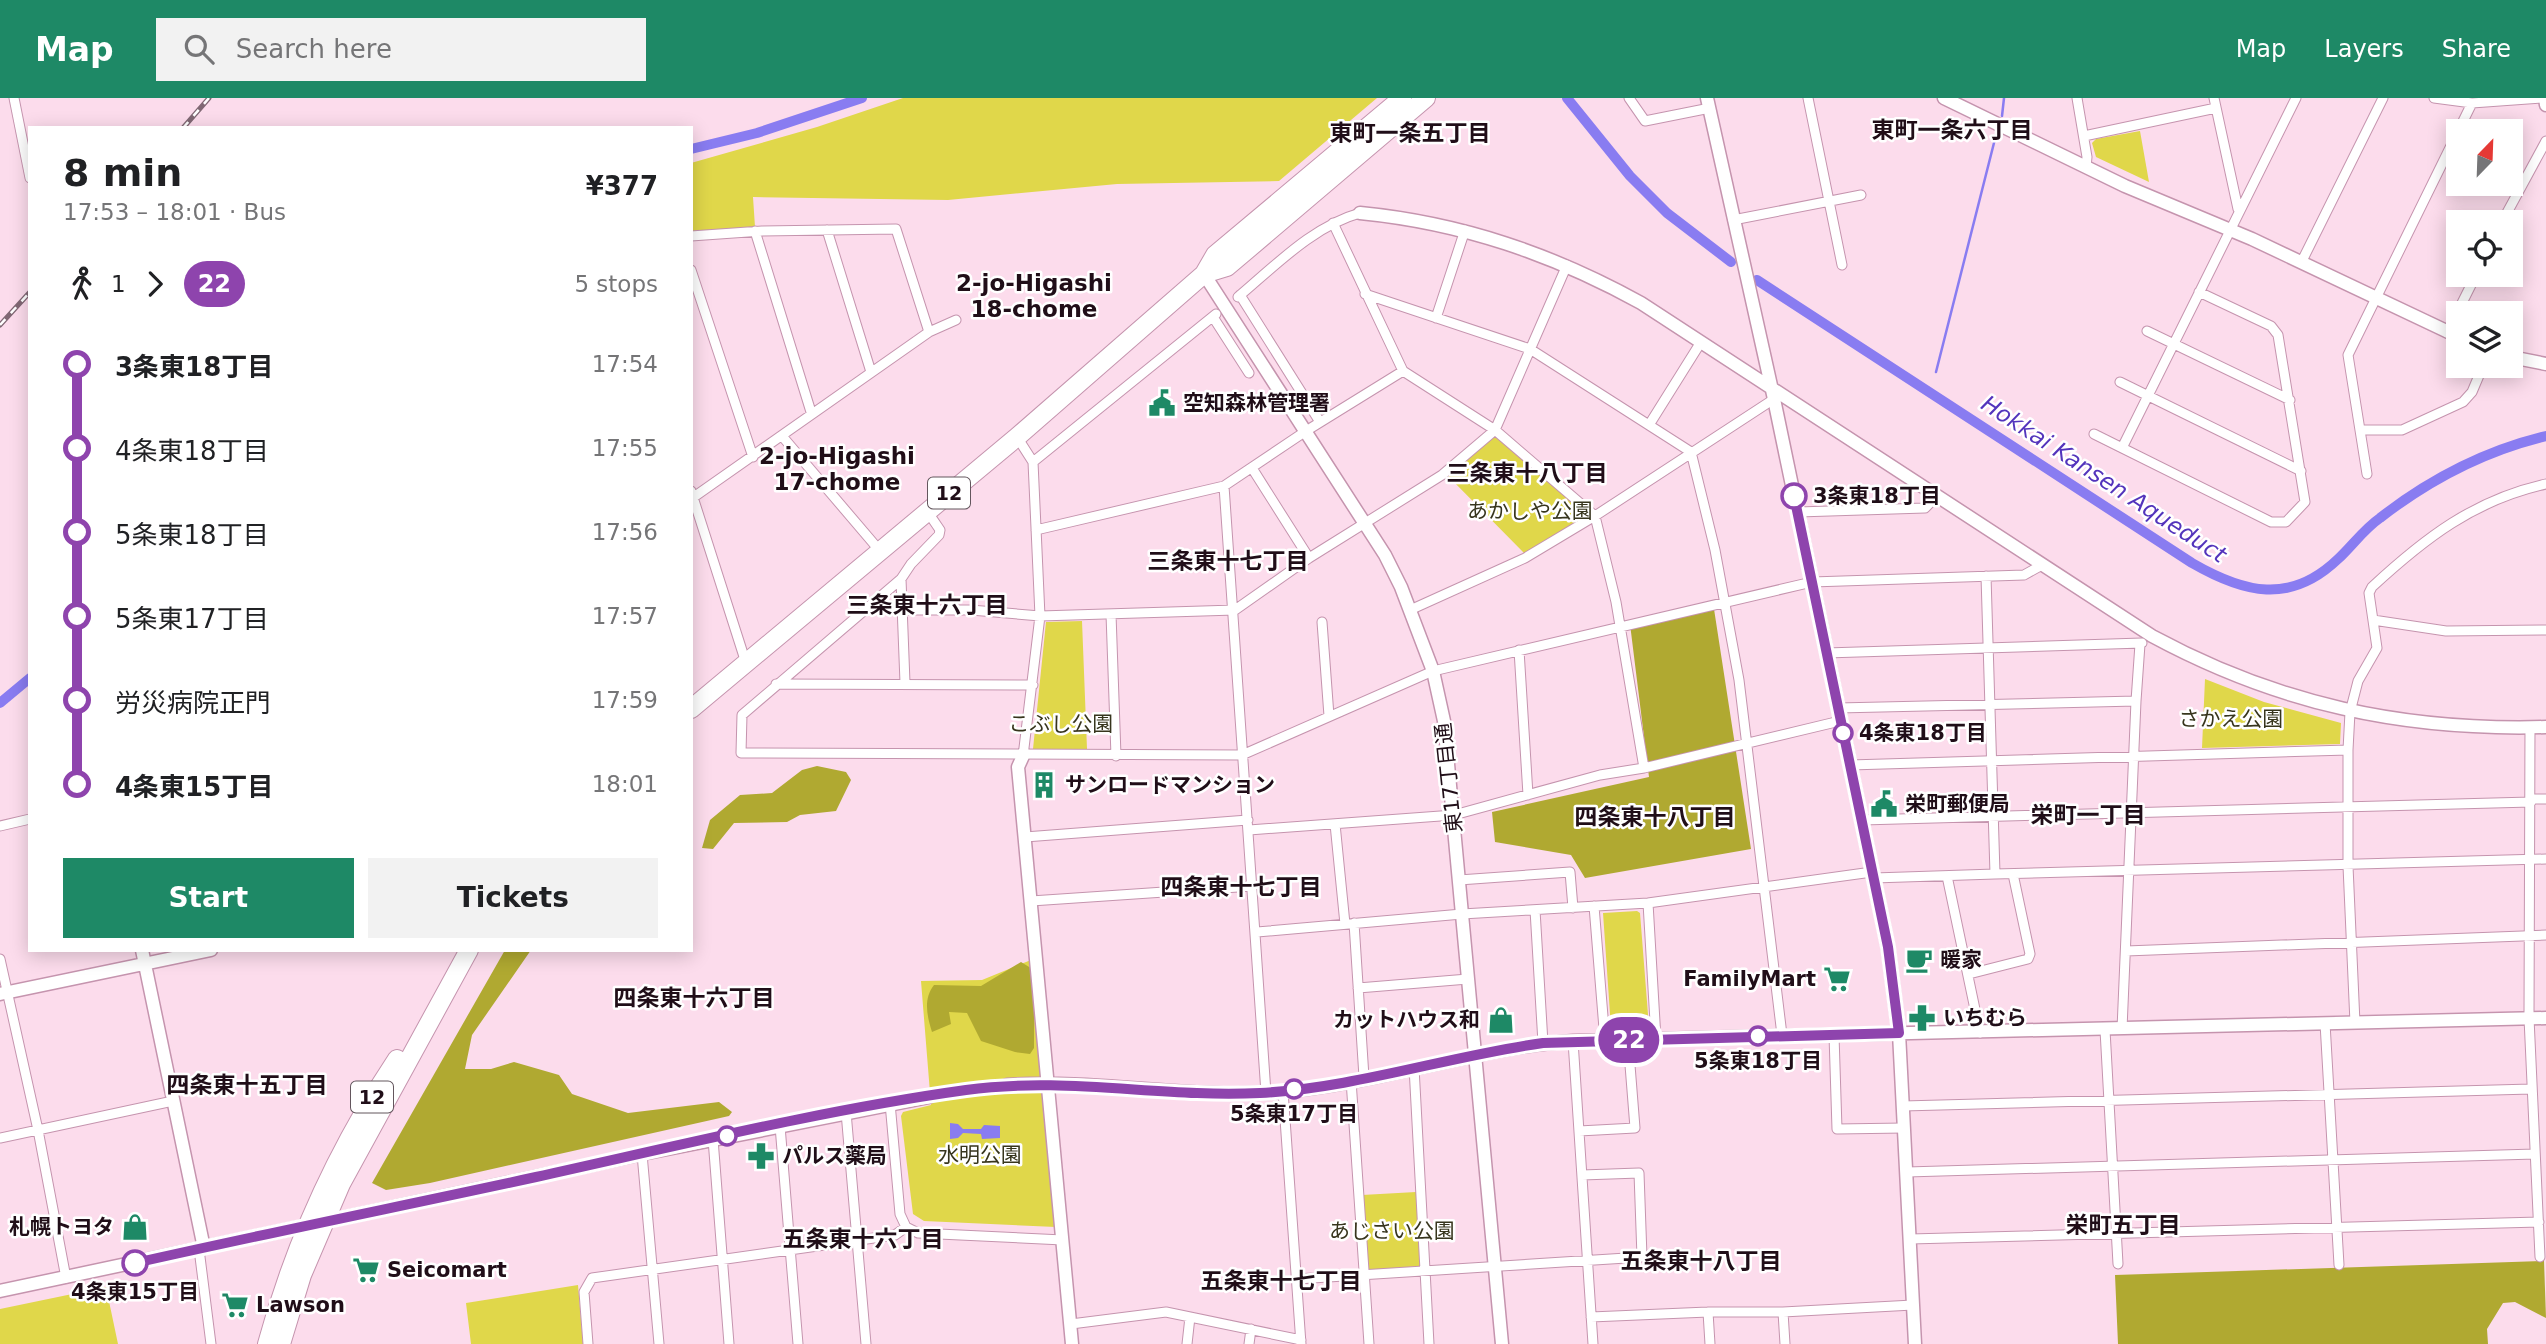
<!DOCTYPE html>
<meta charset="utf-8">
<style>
body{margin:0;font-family:"DejaVu Sans","Noto Sans JP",sans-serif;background:#f2f2f2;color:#202124;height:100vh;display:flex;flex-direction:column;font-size:26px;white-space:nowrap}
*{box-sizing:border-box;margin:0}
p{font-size:23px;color:#757577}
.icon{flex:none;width:38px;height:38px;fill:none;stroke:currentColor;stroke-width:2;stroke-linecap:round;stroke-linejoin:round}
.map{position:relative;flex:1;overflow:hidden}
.panel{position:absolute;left:28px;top:28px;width:665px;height:826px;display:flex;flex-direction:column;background:#fff;border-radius:0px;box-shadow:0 4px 18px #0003}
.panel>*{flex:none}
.badge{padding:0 14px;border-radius:23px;font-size:24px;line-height:46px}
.needle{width:46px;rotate:23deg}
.tools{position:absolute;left:2446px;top:21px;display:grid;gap:14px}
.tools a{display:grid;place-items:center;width:77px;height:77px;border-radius:0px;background:#fff;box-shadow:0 4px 18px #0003;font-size:35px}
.map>.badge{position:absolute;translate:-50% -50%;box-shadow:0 0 0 4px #fff}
.legs{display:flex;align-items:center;gap:10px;height:77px;padding:0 35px;font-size:23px}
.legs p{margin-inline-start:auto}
.overview{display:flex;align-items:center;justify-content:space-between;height:119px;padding:0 35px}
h1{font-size:38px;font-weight:700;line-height:52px}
.cta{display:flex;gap:14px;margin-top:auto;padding:14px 35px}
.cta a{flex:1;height:80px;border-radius:0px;background:#1e8966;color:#fff;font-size:28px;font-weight:700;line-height:80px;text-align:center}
.cta a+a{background:#f2f2f2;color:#202124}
ul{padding:0 35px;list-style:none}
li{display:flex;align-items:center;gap:24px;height:84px;font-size:26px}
li i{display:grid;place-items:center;width:10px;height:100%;margin:0 9px;background:currentColor}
li i::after{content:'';width:18px;height:18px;margin:-9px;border:5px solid;border-radius:50%;background:#fff}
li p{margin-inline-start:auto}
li:first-child i{background:linear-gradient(#0000 50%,currentColor 0)}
li:last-child i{background:linear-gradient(currentColor 50%,#0000 0)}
header{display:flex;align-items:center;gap:42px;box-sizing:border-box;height:98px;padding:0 35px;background:#1e8966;color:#fff}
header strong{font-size:33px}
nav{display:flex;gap:38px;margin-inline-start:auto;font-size:24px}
.search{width:490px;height:63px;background:#f2f2f2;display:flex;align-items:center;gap:18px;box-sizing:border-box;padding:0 24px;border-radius:0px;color:#757577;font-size:26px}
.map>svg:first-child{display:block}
</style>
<header>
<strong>Map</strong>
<div class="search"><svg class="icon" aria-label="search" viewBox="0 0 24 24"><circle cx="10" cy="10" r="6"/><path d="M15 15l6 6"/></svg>Search here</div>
<nav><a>Map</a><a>Layers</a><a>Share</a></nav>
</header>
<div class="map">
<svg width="2546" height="1246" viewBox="0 0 2546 1246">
<rect width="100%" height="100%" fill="#fcdcec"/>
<!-- green -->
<path fill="#e0d74a" d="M 903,0 L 1377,0 L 1279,83 L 1117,86 L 948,102 L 753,99 L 755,129 L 691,133 L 691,65 L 817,29 Z
M 2140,33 L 2149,84 L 2096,59 L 2092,45 L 2096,41 Z
M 1495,337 L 1588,418 L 1525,456 L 1447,377 Z
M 1082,523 L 1087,651 L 1033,651 L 1046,524 Z
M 2205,581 L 2264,604 L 2341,625 L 2340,646 L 2202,650 Z
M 1637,813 L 1640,815 L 1649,929 L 1611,930 L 1603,815 Z
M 1031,862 L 1056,1129 L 924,1123 L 913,1116 L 901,1018 L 903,1014 L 931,1007 L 921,883 L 982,882 Z
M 1416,1094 L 1421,1168 L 1367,1172 L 1362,1097 Z
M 578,1187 L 583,1246 L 471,1246 L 466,1205 Z
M 106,1189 L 118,1246 L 0,1246 L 0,1211 Z"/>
<!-- forest -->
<path fill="#b0a931" d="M 1714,511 L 1751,751 L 1585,780 L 1571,757 L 1495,744 L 1492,714 L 1649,679 L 1630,526 Z
M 817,668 L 846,674 L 851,682 L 836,713 L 800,717 L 787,724 L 734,725 L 713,751 L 702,750 L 710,722 L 740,697 L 772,695 L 802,672 Z
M 505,852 L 531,852 L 472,937 L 465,971 L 491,971 L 514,964 L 559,977 L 572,996 L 628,1015 L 719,1004 L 732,1014 L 729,1018 L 430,1085 L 386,1092 L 372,1085 Z
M 1021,864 L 1034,872 L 1034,950 L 1030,956 L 1015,954 L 981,943 L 967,915 L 949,914 L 951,926 L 932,934 C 927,918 923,901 934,887 L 981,888 Z
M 2544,1163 L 2546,1220 L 2515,1204 L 2503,1205 L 2487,1231 L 2488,1246 L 2118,1246 L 2115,1177 Z"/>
<!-- water -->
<path fill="#897cf1" d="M 950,1025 L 958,1026 L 963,1031 L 981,1031 L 984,1027 L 1000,1028 L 1000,1040 L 982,1041 L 981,1036 L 963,1035 L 958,1040 L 950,1041 Z"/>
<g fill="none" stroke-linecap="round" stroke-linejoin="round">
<!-- stream -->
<path stroke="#897cf1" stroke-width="2.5" d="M 2002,18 L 2004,0
M 1936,274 L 1996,37"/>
<!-- canal -->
<path stroke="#897cf1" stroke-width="10" d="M 1567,0 L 1630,78 L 1667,115 L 1731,164
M 691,51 L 757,35 L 862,0
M 1757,182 L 2192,465 C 2244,495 2290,507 2338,461 C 2352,448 2364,431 2380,420 C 2430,381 2484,353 2546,338
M 0,605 L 30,580"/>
<!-- secondary-tunnel -->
<path stroke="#dbbdcc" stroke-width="12" stroke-dasharray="12 6" stroke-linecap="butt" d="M 929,999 L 1007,987"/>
<defs>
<path id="street" d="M 14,0 L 30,80
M 1629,0 L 1645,23 L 1710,10
M 1808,0 L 1842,167
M 2077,0 L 2087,59 L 2086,69
M 2214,0 L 2238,111
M 2434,0 L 2472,5 L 2542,0
M 2084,38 L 2216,10
M 1733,122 L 1861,97
M 2502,124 L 2546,43
M 1333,125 L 1403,273
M 827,132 L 871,274
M 755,133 L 811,314
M 691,138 L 762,133 L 896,131 L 929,234
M 2301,165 L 2383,0
M 691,172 L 753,359
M 1365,196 L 1530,251 L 1691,354 L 1715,452 L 1739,582 L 1782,937
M 1240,197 L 1320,324
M 1238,199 C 1275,168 1313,128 1360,115
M 1213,219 L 1249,275
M 1436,220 L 1465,132
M 2147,233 L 2290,302
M 2447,235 L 2476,177
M 2120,284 L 2301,373
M 1649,327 L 1701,244
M 2360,332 L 2402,332 L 2463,304 L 2472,294 L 2483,268
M 2094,336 L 2271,424 L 2286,424 L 2305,404 L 2278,237 L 2271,228 L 2199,194
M 782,338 L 880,453
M 1017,339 L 1033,364 L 1040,518 L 1023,658
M 2122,350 L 2296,0
M 1033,364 L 1216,216
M 1252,370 L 1309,460
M 2367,376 L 2348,257 L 2472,5
M 1224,388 L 1266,995
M 691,393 L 746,565
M 691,401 L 929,234 L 956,222
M 1798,414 L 1925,410 L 1936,399
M 1036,432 L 1224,388 L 1306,333 L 1403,273 L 1495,332 L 1595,418 L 1774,301
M 1986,478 L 1995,776 L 2546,761
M 901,481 L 742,617 L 741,655 L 1242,657 L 1433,573 L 1812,484 L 2024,477 L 2042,467
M 904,512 L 971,512 L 1040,518 L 1235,512 L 1309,460 L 1442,377 L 1495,332 L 1567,167
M 1410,512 L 1525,460 L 1595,418 L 1616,504 L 1644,670 L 1840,623
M 1111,516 L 1116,658
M 2373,522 L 2446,533 L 2546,532
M 1322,524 L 1329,618
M 1519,552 L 1528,697
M 1826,555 L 2142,545
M 905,585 L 901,481 L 911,466 L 939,437 L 940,432 L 927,413
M 776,586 L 1033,587
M 1838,610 L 2136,603 L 2140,546
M 2530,629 L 2529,920 L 2540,1159
M 2348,652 L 2348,768 L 2355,925
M 1850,667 L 2348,652 L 2350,614 L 2358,583 L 2377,550 L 2369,495 L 2372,489 C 2425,440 2474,402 2546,386
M 2531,701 L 2546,701
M 1862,722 L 2531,704
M 1335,726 L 1345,826
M 0,728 L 30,721
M 1249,732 L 1454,717 L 1600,677 L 1644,670
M 1025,739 L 1248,722
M 1947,778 L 1980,935
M 1874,780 L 1995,776
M 1459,782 L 1570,774 L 1573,810
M 1031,803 L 1253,788
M 1648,805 L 1656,941
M 1594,808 L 1605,943
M 1535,812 L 1543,945
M 1354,825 L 1364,979
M 1257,834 L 1462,816 L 1648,805 L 1872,774
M 2126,853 L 2546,837
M 0,861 L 38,1032 L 66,1180
M 1969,876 L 2028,861 L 2030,856 L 2013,776
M 1358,890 L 1468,881
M 2325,925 L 2339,1167
M 2122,931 L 2136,603
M 2105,932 L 2118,1166
M 1834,937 L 1837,1031 L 1904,1030
M 1573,943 L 1593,1246
M 1414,969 L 1429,1246
M 1351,982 L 1369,1246
M 1283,993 L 1301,1246
M 890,1005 L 900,1116 L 906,1129
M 1903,1008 L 2531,991
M 846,1014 L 866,1246
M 780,1028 L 798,1246
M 1579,1033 L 1635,1030 L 1628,942
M 0,1040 L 173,1003
M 713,1041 L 729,1246
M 642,1056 L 659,1246
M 1907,1074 L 2535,1056
M 1910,1141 L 2539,1124
M 199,1151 L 211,1246
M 1297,1181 L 1642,1159 L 1639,1075 L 1582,1077
M 1708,1214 L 1710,1246
M 1783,1214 L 1785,1246
M 1591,1219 L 1708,1214 L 1783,1214 L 1913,1207
M 1071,1226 L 1166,1214 L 1301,1242
M 588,1246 L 584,1194 L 592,1180 L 895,1137 L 906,1129 L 918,1135 L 1063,1142
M 1187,1246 L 1190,1219
M 1249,1246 L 1251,1231"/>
<path id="secondary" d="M 1707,0 L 1774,301 L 1888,849 L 1899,935 L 1915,1246
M 1944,0 L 2125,88 L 2252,141 L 2459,239
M 2545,0 L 2546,7
M 1360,115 C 1462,125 1552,156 1641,205 L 2152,538 C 2278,606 2403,633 2546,629
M 1204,176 L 1385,457 L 1401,489 L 1433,573 L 1444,623 L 1502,1246
M 2511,259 L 2546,266
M 1023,658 L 1018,669 L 1072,1246
M 142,852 L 204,1150
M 0,896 L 211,852
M 1007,987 C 1098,981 1188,1001 1279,994 C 1378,986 1473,950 1573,943 L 2546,920
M 0,1193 L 642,1056 L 929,999"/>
<path id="highway" d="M 1204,176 L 1227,169 L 1426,0
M 691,611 L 1017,339 L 1204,176 L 1215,157 L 1402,0
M 267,1246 C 295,1143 338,1050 397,961
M 281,1246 L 302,1177 L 341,1086 L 469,852"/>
</defs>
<!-- street casing -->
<use href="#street" stroke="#c594ae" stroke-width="11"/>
<!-- secondary casing -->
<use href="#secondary" stroke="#c594ae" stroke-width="15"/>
<!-- highway casing -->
<use href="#highway" stroke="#c594ae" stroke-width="20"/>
<!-- street -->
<use href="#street" stroke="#fff" stroke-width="9"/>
<!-- secondary -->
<use href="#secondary" stroke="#fff" stroke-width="12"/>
<!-- highway -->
<use href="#highway" stroke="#fff" stroke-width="18"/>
<defs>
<path id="rail" d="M 183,30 L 209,0
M 0,227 L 30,194"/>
</defs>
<!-- rail casing -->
<use href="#rail" stroke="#806874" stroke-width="5"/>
<!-- rail -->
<use href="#rail" stroke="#fff" stroke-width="2.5" stroke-dasharray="8" stroke-linecap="butt"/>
</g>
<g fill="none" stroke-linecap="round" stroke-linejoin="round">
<defs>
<path id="line-1" d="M 135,1165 C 268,1135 402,1108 536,1079 C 677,1048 822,1012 966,992 C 1066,978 1161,1000 1260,995 C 1355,990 1449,958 1543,945 L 1899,935 L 1888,849 L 1794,398"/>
</defs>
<!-- line-1 casing -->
<use href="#line-1" stroke="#fff" stroke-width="16"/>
<!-- line-1 -->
<use href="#line-1" stroke="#8e44ad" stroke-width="10"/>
</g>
<!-- icons -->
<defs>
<symbol id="civic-bare" viewBox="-9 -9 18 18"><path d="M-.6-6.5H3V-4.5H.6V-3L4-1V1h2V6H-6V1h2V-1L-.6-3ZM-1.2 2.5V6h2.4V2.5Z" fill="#1e8966" stroke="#fff" stroke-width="2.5" paint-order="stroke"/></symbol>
<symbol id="building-bare" viewBox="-9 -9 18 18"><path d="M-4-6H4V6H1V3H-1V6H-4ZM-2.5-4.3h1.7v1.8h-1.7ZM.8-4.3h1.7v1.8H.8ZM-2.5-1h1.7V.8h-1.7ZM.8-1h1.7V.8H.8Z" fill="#1e8966" stroke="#fff" stroke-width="2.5" paint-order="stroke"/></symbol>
<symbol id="cafe-bare" viewBox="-9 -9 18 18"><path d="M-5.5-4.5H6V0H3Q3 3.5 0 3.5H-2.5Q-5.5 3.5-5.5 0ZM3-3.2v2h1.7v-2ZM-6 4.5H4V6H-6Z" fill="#1e8966" stroke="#fff" stroke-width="2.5" paint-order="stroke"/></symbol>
<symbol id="supermarket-bare" viewBox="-9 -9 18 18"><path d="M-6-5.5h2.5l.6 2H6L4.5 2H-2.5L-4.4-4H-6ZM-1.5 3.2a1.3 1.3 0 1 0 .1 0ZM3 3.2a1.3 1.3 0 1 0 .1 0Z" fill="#1e8966" stroke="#fff" stroke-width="2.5" paint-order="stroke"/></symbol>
<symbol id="pharmacy-bare" viewBox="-9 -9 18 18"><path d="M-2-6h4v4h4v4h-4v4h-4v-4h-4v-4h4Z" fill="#1e8966" stroke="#fff" stroke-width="2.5" paint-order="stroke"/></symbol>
<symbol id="shop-bare" viewBox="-9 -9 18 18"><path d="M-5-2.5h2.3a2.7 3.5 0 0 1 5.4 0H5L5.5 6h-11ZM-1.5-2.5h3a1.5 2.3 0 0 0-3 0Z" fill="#1e8966" stroke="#fff" stroke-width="2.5" paint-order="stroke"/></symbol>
</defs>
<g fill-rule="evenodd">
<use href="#civic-bare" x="1143" y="286" width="38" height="38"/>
<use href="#building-bare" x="1025" y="668" width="38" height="38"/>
<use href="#civic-bare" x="1865" y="687" width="38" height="38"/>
<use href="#cafe-bare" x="1900" y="843" width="38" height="38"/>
<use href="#supermarket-bare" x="1818" y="862" width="38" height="38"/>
<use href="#pharmacy-bare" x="1903" y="901" width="38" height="38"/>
<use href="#shop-bare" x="1482" y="903" width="38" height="38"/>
<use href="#pharmacy-bare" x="742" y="1039" width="38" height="38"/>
<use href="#shop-bare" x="116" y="1110" width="38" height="38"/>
<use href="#supermarket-bare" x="347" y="1153" width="38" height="38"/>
<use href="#supermarket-bare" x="216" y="1188" width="38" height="38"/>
</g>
<!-- markers -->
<g fill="#fff" stroke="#8e44ad" stroke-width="3.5">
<circle cx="1794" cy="398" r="12"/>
<circle cx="1843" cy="635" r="9"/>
<circle cx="1758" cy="938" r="9"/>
<circle cx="1294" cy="991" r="9"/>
<circle cx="727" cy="1038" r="9"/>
<circle cx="135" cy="1165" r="12"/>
</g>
<g text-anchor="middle" stroke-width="5" stroke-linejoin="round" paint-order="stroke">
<!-- shield labels -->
<g fill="#fff" stroke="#63565d" stroke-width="2">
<rect x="928" y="379.5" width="42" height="31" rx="5"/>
<rect x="351" y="983.5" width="42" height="31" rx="5"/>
</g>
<g font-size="19" font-weight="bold" fill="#200e18">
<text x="949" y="402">12</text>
<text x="372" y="1006">12</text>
</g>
<!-- poi labels -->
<g font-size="21" font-weight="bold" fill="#200e18" stroke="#fff" text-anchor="start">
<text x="1183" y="312">空知森林管理署</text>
<text x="1065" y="694">サンロードマンション</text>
<text x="1905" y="713">栄町郵便局</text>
<text x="1940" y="869">暖家</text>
<text x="1816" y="888" text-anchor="end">FamilyMart</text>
<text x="1943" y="927">いちむら</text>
<text x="1480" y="929" text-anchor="end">カットハウス和</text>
<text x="782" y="1065">パルス薬局</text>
<text x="114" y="1136" text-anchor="end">札幌トヨタ</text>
<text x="387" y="1179">Seicomart</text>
<text x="256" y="1214">Lawson</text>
</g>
<!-- stop labels -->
<g font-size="21" font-weight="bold" fill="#200e18" stroke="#fff">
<text x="1813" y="405" text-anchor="start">3条東18丁目</text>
<text x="1859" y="642" text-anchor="start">4条東18丁目</text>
<text x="1758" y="970">5条東18丁目</text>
<text x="1294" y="1023">5条東17丁目</text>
<text x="135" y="1201">4条東15丁目</text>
</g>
<!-- park labels -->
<g font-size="21" fill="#37351d" stroke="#fff">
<text x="1530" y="420">あかしや公園</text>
<text x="2231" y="628">さかえ公園</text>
<text x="1061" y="633">こぶし公園</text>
<text x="980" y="1064">水明公園</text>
<text x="1392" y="1140">あじさい公園</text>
</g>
<!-- street labels -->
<g font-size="21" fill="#200e18" stroke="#fff">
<text transform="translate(1449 680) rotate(-96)" y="7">東17丁目通</text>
</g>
<!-- neighbourhood labels -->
<g font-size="23" font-weight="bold" fill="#200e18" stroke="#fff">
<text x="1952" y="40">東町一条六丁目</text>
<text x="1410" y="43">東町一条五丁目</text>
<text x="1034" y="193">2-jo-Higashi<tspan x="1034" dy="26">18-chome</tspan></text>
<text x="837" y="366">2-jo-Higashi<tspan x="837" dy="26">17-chome</tspan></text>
<text x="1527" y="383">三条東十八丁目</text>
<text x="1228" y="471">三条東十七丁目</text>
<text x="927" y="515">三条東十六丁目</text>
<text x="2088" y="725">栄町一丁目</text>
<text x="1655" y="727">四条東十八丁目</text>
<text x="1241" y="797">四条東十七丁目</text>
<text x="694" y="908">四条東十六丁目</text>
<text x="247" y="995">四条東十五丁目</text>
<text x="2123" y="1135">栄町五丁目</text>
<text x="863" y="1149">五条東十六丁目</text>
<text x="1701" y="1171">五条東十八丁目</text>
<text x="1281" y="1191">五条東十七丁目</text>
</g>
<!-- water labels -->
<g font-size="23" font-style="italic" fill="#5334bc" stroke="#fff">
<text transform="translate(2104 381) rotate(33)" y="8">Hokkai Kansen Aqueduct</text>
</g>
</g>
</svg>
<div class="tools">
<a><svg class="needle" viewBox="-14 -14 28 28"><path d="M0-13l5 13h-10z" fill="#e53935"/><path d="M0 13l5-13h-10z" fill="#757577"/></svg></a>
<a><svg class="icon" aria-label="locate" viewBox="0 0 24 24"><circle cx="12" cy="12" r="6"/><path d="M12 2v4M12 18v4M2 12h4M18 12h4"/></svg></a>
<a><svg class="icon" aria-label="layers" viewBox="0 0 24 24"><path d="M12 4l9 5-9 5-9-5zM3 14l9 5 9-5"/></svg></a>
</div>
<b class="badge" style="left:1629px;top:942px;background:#8e44ad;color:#fff">22</b>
<section class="panel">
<div class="overview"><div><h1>8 min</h1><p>17:53 – 18:01 · Bus</p></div><b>¥377</b></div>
<div class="legs"><svg class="icon" aria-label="walk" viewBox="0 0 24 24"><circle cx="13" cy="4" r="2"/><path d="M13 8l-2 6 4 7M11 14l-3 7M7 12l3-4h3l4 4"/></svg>1<svg class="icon" aria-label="forward" viewBox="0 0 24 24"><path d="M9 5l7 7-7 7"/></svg><b class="badge" style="background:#8e44ad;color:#fff">22</b><p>5 stops</p></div>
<ul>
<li><i style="color:#8e44ad"></i><b>3条東18丁目</b><p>17:54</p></li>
<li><i style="color:#8e44ad"></i><span>4条東18丁目</span><p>17:55</p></li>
<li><i style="color:#8e44ad"></i><span>5条東18丁目</span><p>17:56</p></li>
<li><i style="color:#8e44ad"></i><span>5条東17丁目</span><p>17:57</p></li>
<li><i style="color:#8e44ad"></i><span>労災病院正門</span><p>17:59</p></li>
<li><i style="color:#8e44ad"></i><b>4条東15丁目</b><p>18:01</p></li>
</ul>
<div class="cta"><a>Start</a><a>Tickets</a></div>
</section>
</div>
